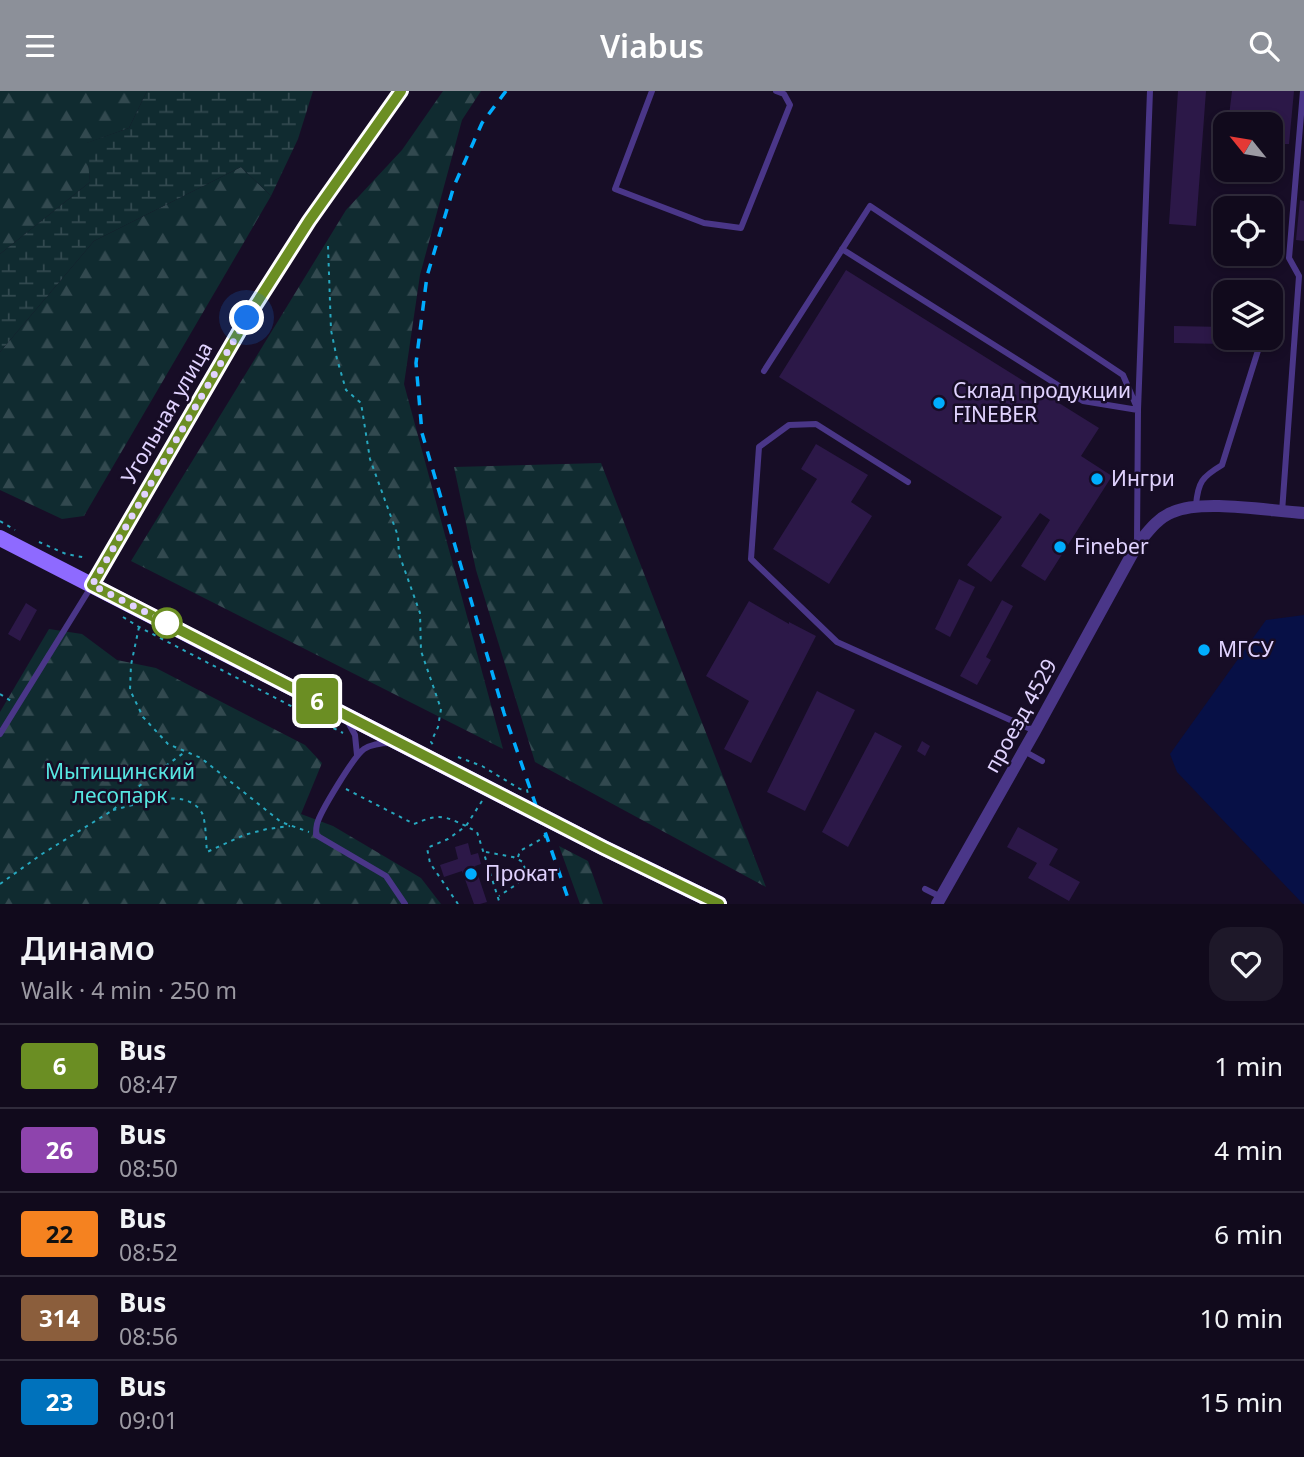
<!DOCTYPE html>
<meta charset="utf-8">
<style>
body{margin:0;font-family:"Noto Sans",sans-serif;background:#1e1829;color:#f1f3f6;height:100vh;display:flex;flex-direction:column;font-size:26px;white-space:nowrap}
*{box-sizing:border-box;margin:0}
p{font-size:23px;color:#9c9aa3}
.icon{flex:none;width:38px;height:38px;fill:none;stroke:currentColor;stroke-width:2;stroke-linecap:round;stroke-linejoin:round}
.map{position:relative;height:813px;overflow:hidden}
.sheet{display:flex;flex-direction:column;background:#110a1c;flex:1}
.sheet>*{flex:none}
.badge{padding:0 14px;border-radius:5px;font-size:24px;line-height:46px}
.needle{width:46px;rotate:300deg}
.controls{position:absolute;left:1213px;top:21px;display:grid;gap:14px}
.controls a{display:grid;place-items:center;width:70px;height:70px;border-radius:14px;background:#110a1c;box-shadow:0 4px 10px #0003,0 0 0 2px #302b3b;font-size:35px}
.you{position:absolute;width:35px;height:35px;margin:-18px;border:5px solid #fff;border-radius:50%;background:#1a73e8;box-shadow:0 0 0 10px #1a73e833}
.map>.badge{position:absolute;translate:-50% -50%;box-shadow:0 0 0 4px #fff}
.round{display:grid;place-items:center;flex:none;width:74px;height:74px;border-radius:21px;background:#1e1829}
.summary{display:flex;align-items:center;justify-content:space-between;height:119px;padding:0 21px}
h1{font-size:33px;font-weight:600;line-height:52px}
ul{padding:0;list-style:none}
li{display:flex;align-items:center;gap:21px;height:84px;padding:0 21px;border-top:2px solid #302b3b}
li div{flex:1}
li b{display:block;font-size:26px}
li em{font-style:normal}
li .badge{min-width:77px;font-weight:700;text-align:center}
header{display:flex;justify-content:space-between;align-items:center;height:91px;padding:0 21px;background:#8c9099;color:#fff;font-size:32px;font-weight:600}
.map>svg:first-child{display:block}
</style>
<header><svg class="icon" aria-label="menu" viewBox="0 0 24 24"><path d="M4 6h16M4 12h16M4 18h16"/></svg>Viabus<svg class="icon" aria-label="search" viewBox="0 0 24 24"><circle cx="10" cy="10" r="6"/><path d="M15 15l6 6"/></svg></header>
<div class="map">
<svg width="1304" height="813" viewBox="0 0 1304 813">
<defs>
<pattern id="forest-firs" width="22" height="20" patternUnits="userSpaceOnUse" patternTransform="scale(1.75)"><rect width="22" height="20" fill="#102b30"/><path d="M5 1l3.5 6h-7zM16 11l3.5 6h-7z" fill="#32494f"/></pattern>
<pattern id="wetland-marsh" width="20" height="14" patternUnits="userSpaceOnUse" patternTransform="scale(1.75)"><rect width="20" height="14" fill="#102b30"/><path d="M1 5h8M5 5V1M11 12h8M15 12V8" fill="none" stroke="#32494f"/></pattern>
</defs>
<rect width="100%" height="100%" fill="#170d26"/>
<!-- forest -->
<path fill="url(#forest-firs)" d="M 0,0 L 147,0 L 129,37 L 87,52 L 90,91 L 0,163 Z
M 443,0 L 481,0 L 462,29 L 420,184 L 404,293 L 503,658 L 131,470 L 346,119 L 402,59 Z
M 241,76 L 271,105 L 84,425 L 62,428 L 0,399 L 0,261 L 94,150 Z
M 601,372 L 766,796 L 535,671 L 476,479 L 454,376 Z
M 49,538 L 82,543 L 117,569 L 156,577 L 305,654 L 322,672 L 301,723 L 333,735 L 421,787 L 441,813 L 0,813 L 0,621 Z
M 559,755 L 588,770 L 603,813 L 580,813 Z"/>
<!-- wetland -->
<path fill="url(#wetland-marsh)" d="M 147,0 L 313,0 L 298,48 L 271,105 L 241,76 L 94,150 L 0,261 L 0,163 L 90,91 L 86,52 L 129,37 Z"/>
<!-- water -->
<path fill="#071046" d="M 1304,524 L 1304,813 L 1303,813 L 1177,681 L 1170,663 L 1266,529 Z"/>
<!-- building -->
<path fill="#2c1848" d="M 1178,0 L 1206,0 L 1196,135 L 1169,133 Z
M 1232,0 L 1294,0 L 1289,53 L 1285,53 L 1282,82 L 1270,81 L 1270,33 L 1228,33 Z
M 1300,109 L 1304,110 L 1304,150 L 1296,149 Z
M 846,179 L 1099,337 L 1081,365 L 1112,385 L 1045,490 L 1021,475 L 1050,429 L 1040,422 L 991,491 L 967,474 L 1002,426 L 779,286 Z
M 1174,235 L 1225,236 L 1225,253 L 1174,252 Z
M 816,353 L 868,384 L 851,411 L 872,425 L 829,493 L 773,458 L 817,388 L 801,378 Z
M 959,488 L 975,496 L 950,546 L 935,538 Z
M 1002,509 L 1013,515 L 986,566 L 991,569 L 977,594 L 960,585 Z
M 749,510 L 789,533 L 789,531 L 816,545 L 751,672 L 724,658 L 749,610 L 706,585 Z
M 26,512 L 37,519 L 20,550 L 8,543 Z
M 817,600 L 855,619 L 805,720 L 767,701 Z
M 875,641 L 902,655 L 848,756 L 822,741 Z
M 922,650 L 930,655 L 925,665 L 917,660 Z
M 1018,736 L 1058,758 L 1049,774 L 1080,791 L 1069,810 L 1028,787 L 1037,772 L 1007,756 Z
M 468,752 L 471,764 L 478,762 L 481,773 L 475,775 L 487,811 L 480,813 L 474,813 L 462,780 L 444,786 L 440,774 L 458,768 L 455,756 Z"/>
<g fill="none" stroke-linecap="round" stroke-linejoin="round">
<!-- path -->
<path stroke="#27a7be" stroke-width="2" stroke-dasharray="3.5 5" stroke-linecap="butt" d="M 328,155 L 331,239 L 337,268 L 346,299 L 361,312 L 370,368 L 398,445 L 399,463 L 420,522 L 421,560 L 441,618 L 438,636 L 431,651 L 434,655
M 0,430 L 15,439
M 39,451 L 66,463 L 87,467
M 123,526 L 139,536 L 343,642
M 139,536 L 131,574 L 130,599 L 143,626 L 168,653 L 201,667 L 281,731 L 309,741
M 0,603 L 11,610
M 458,666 L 482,675 L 520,698 L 527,699 L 528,703
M 346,698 L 414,733 C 438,723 443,724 466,735 L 448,748 L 427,757 L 430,772 L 458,813
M 482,710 L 466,735 L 477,741 L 500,813
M 113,719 C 137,714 186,694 202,722 C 206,730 206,752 207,761 L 244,744 L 267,738 L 290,735
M 486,761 L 513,766 L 523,771 L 526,782 L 517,793 L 499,805
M 518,766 L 520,760 L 545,746 L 543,741
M 0,793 L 42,763 L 113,719 L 146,689 L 185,661"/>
<!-- service -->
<path stroke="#4a3688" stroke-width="6" d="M 652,0 L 615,98 L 704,132 L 741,137 L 790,14 L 784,3 L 776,0
M 842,158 L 1083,310 L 1138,319 L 1150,0
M 764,280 L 870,115 L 1123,284 L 1138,319 L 1137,450
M 908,391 L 816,333 L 789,334 L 759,356 L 751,468 L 837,551 L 1035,640
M 1196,414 C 1198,391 1202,386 1222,374 L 1261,250
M 1282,421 L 1299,185 L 1289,167 L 1303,0
M 348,631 L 355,644 L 357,664
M 0,643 L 91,496
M 391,652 C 382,652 372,653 364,658 C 354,665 320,721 317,733 C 316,737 316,740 316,744 L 386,785 L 405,813
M 1024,660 L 1042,670
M 925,798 L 941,806"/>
<!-- minor -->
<path stroke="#4a3688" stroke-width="12" d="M 937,813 L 1035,640 L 1137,454 C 1147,442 1157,427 1173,421 C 1203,408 1269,420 1304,422"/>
<!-- tertiary -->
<path stroke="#4a3688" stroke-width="14" d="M 92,494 L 247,227 L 309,130 L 401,0"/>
<!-- secondary -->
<path stroke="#8e6aff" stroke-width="16" d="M 0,447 L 604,757 L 719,813"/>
<!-- rail -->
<path stroke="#00adfe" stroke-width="3.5" stroke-dasharray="10 9" stroke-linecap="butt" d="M 506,0 L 482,32 L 454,95 L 427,185 L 416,272 L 422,342 L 504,622 L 570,813"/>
</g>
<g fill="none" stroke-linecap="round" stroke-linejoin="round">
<defs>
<path id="line" d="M 401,0 L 309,130 L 247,227 L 92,494 L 604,757 L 719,813"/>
</defs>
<!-- line casing -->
<use href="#line" stroke="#fff" stroke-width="16"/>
<!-- line -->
<use href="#line" stroke="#6b8e23" stroke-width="10"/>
<!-- walk -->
<path stroke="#e1d3ff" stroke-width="7" stroke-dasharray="0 12.6" d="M 167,532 L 92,494 L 247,227"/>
</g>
<!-- markers -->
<g fill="#00adfe" stroke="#170d26" stroke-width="2.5">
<circle cx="939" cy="312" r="7"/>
<circle cx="1097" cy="388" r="7"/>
<circle cx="1060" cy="456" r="7"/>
<circle cx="1204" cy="559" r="7"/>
<circle cx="471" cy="783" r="7"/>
</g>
<circle fill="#fff" stroke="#6b8e23" stroke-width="3.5" cx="167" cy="532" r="14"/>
<g text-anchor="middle" stroke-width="5" stroke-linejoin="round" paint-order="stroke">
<!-- poi labels -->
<g font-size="21" fill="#e1d3ff" stroke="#170d26" text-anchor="start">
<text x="953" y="307">Склад продукции<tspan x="953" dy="24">FINEBER</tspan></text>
<text x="1111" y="395">Ингри</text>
<text x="1074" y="463">Fineber</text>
<text x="1218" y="566">МГСУ</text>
<text x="485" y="790">Прокат</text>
</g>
<!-- street labels -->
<g font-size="21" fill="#e1d3ff" stroke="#170d26">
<text transform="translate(167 322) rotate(-60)" y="7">Угольная улица</text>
<text transform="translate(1021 625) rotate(-61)" y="7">проезд 4529</text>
</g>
<!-- park labels -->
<g font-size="21" fill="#57e7e2" stroke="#170d26">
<text x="120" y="688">Мытищинский<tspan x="120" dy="24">лесопарк</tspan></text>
</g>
</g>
</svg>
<div class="controls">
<a><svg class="needle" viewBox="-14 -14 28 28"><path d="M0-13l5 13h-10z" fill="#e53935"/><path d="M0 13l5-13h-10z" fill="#9c9aa3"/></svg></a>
<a><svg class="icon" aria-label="locate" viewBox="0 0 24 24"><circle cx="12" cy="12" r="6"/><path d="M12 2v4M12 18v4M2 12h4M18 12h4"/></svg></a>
<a><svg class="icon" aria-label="layers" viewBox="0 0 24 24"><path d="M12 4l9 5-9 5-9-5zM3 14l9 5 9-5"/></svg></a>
</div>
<div class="you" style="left:247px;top:227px"></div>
<b class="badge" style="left:317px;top:610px;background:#6b8e23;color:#fff">6</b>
</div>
<section class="sheet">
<div class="summary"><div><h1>Динамо</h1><p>Walk · 4 min · 250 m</p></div><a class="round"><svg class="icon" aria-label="heart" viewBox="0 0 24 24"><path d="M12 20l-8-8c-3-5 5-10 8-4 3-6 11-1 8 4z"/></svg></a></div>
<ul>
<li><span class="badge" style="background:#6b8e23;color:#fff">6</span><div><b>Bus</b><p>08:47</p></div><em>1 min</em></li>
<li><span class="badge" style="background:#8e44ad;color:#fff">26</span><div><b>Bus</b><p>08:50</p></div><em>4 min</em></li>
<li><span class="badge" style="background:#f58220;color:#111">22</span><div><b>Bus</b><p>08:52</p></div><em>6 min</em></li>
<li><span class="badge" style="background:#8b5e3c;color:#fff">314</span><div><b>Bus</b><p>08:56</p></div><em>10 min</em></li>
<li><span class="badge" style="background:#0072bc;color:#fff">23</span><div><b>Bus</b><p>09:01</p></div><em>15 min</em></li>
</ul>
</section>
